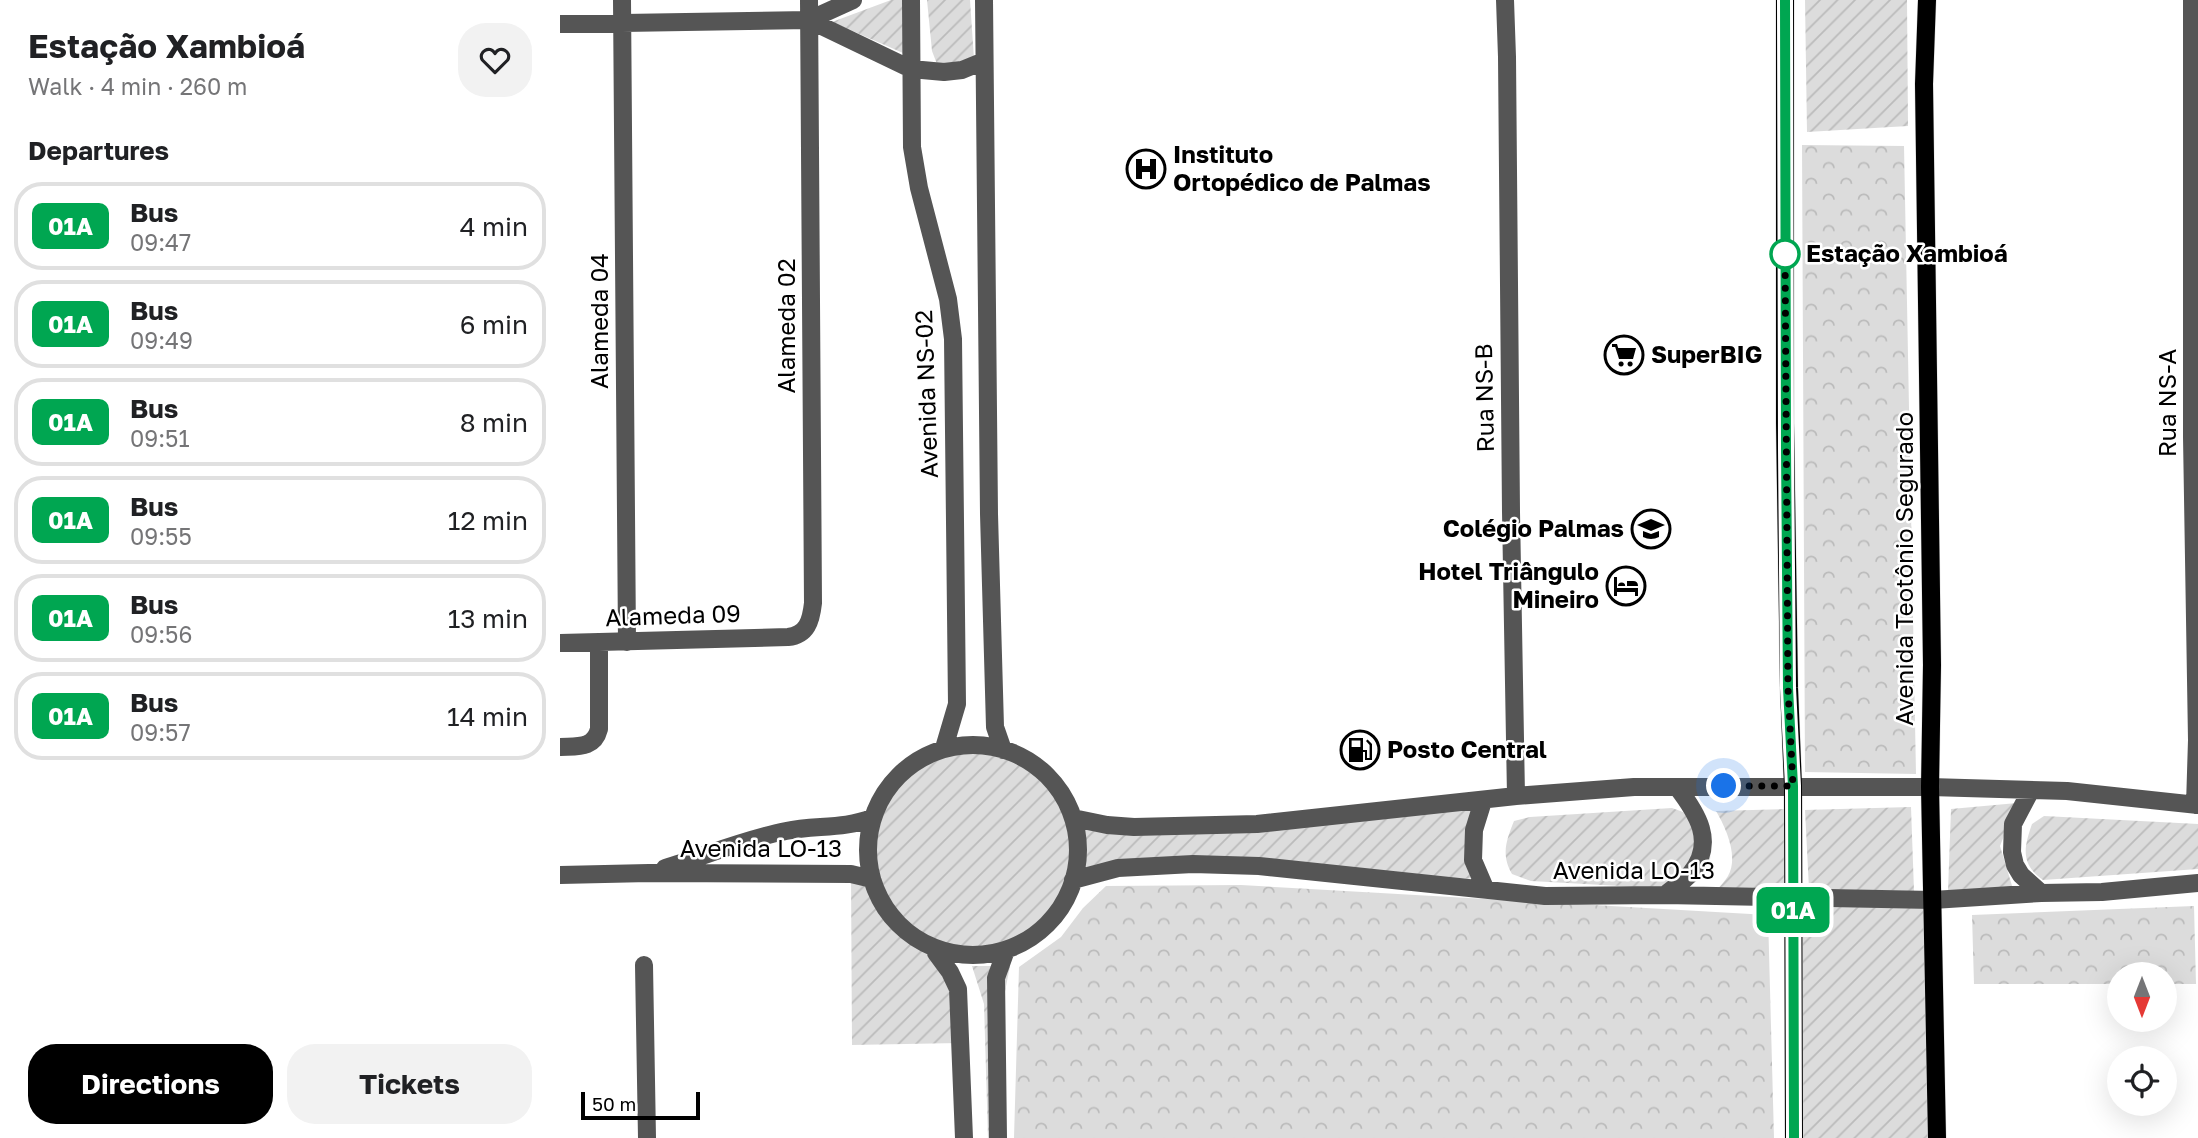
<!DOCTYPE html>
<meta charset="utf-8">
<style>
body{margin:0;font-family:"Golos Text",sans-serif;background:#f2f2f2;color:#202124;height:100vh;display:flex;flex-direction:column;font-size:26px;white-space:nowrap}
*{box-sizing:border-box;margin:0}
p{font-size:23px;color:#757577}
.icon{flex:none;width:38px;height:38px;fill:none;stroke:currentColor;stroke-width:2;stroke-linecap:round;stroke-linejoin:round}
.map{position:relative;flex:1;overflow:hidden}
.side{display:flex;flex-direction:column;background:#fff;width:560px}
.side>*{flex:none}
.badge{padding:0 14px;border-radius:10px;font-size:24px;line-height:46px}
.needle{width:46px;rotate:180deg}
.buttons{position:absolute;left:1547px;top:962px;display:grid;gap:14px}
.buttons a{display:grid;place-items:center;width:70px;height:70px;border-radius:50%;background:#fff;box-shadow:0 7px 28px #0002;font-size:35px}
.scale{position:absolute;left:21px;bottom:18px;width:119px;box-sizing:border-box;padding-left:7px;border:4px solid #000;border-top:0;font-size:19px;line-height:24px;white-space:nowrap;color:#000;-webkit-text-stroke:5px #fff;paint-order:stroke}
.you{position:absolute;width:35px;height:35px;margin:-18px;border:5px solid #fff;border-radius:50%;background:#1a73e8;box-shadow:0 0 0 10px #1a73e833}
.map>.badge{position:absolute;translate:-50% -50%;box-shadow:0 0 0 4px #fff}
h2{padding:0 28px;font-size:26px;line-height:63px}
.round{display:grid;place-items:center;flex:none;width:74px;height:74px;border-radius:28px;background:#f2f2f2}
.headline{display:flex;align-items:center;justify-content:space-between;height:119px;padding:0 28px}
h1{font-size:33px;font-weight:700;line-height:52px}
.primary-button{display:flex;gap:14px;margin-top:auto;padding:14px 28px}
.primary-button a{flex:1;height:80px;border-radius:28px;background:#000;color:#fff;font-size:28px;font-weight:700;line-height:80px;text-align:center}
.primary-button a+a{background:#f2f2f2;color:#202124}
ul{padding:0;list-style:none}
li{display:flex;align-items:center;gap:21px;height:88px;margin:0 14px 10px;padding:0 14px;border:4px solid #e0e0e0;border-radius:28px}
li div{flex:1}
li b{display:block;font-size:26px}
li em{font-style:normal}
li .badge{min-width:77px;font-weight:700;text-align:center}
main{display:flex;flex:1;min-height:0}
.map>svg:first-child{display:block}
</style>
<main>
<section class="side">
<div class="headline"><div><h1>Estação Xambioá</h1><p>Walk · 4 min · 260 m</p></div><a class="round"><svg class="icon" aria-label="heart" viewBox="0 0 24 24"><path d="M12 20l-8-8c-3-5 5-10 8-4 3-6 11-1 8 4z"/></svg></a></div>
<h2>Departures</h2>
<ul>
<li><span class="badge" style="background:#00a651;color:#fff">01A</span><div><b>Bus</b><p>09:47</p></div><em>4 min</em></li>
<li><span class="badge" style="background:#00a651;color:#fff">01A</span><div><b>Bus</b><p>09:49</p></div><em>6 min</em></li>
<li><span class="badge" style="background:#00a651;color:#fff">01A</span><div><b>Bus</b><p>09:51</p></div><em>8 min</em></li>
<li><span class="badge" style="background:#00a651;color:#fff">01A</span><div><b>Bus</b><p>09:55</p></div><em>12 min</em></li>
<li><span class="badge" style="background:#00a651;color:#fff">01A</span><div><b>Bus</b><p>09:56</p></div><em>13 min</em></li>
<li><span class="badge" style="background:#00a651;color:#fff">01A</span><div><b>Bus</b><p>09:57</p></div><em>14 min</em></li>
</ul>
<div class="primary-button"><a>Directions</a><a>Tickets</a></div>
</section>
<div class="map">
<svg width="1638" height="1138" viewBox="0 0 1638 1138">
<defs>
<pattern id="forest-crowns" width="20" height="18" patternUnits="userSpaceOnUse" patternTransform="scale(1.75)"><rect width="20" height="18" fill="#dcdcdc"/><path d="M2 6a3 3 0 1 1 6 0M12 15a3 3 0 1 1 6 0" fill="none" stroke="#bbb"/></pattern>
<pattern id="garden-furrows" width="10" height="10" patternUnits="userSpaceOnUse" patternTransform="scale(1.75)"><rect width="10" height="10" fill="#dcdcdc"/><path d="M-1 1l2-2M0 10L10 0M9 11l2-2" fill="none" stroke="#bbb"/></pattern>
</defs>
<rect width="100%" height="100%" fill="#fff"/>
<!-- forest -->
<path fill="url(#forest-crowns)" d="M 1242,145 L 1344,146 L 1356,774 L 1245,772 Z
M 681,885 L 1208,915 L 1214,1138 L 454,1138 L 459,967 L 501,937 L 523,908 L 546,886 Z
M 1634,906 L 1636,984 L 1605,984 L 1605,975 L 1559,975 L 1559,984 L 1414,984 L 1412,915 Z"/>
<!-- garden -->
<path fill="url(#garden-furrows)" d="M 331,0 L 343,0 L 343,53 L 272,22 Z
M 367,0 L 410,0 L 414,59 L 398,65 L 377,64 L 372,51 Z
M 1245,0 L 1347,0 L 1348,126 L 1247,132 Z
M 384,748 L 443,750 L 498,788 L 513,818 L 590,827 L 923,801 L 913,844 L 923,878 L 833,881 L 670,860 L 513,880 L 485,926 L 445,953 L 377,953 L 390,972 L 399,1043 L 292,1045 L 291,874 L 312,879 L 307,847 L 328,787 L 363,756 Z
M 1457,803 L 1440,846 L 1453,889 L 1388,891 L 1391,809 Z
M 1351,807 L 1354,891 L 1249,889 L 1245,810 Z
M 1112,808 C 1119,811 1128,813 1133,817 C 1149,828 1156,858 1145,874 C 1138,883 1125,887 1115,889 L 971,881 L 952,874 C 941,855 946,841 954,821 L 970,817 Z
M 1225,809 L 1227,889 L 1157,890 C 1160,886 1165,881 1168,876 C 1179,857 1166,828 1156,811 Z
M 1484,816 L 1638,824 L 1638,869 L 1483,880 C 1460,864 1464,847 1472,824 Z
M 1233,898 L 1371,907 L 1376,1138 L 1234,1138 Z
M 412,966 L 450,966 L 440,1017 L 440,1138 L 428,1138 L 424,1004 Z"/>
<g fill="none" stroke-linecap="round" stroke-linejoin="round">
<defs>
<path id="major" d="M 1225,0 L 1225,423 L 1229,688 L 1233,786 L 1234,1138
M 1367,0 L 1364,84 L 1372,665 L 1370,787 L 1377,1138"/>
</defs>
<!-- major casing -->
<use href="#major" stroke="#dbdbdb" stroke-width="19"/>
<!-- minor -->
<path stroke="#555" stroke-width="18" d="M 62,0 L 67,642
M 351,0 L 352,147 L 359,188 L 388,299 L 393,339 L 397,704 L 384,748
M 424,0 L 429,514 L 435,727 L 443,750
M 945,0 L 947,57 L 951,512 L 956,796
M 1632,0 L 1632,437 L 1637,740 L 1635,805
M 249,20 L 351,69 L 384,72 L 402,70 L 424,61
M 0,24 L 249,20 L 293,0
M 0,643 L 228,637 C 247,635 251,621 253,603 L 249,0
M308 850a105 105 0 1 1 210 0a105 105 0 1 1-210 0Z
M 0,747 C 17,746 34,749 39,729 L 39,642
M 1471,790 L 1453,824 L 1452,852 L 1455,865 L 1461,875 L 1481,893
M 923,801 L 914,830 L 913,860 L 925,888
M 513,818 L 547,825 L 574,827 L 697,824 L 956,796 L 1074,787 L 1370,787 L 1507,791 L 1638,805
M 105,868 C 145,856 185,839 226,831 C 255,825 284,829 312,818
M 0,875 L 89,873 L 291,874 L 312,879
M 513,880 L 558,868 L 633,864 L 699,866 L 985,896 L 1105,895 L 1373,900 L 1481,893 L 1542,892 L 1638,883
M 1105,895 C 1113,888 1124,881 1131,873 C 1156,842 1137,813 1117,787
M 376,953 L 390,972 L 398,989 L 404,1138
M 84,965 L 87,1138
M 438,1138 L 436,978 L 445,953"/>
<!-- major -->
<use href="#major" stroke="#000" stroke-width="18"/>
</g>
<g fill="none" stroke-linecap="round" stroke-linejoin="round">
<defs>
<path id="line" d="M 1225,0 L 1226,449 L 1228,688 L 1233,786 L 1234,1138"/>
</defs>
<!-- line casing -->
<use href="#line" stroke="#fff" stroke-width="16"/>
<!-- line -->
<use href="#line" stroke="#00a651" stroke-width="10"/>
<!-- walk -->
<path stroke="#000" stroke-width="7" stroke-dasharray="0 12.6" d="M 1164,786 L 1233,786 L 1228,688 L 1225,248 L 1225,254"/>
</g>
<!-- icons -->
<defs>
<symbol id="hospital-ring" viewBox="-11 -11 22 22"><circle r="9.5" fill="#fff" stroke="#000" stroke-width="1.5"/><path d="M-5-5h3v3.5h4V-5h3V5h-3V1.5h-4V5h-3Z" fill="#000"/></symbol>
<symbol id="supermarket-ring" viewBox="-11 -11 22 22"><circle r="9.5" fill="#fff" stroke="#000" stroke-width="1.5"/><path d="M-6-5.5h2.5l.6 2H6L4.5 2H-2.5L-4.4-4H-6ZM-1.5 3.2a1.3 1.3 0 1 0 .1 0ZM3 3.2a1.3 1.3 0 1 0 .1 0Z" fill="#000"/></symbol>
<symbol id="school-ring" viewBox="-11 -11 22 22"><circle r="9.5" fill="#fff" stroke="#000" stroke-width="1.5"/><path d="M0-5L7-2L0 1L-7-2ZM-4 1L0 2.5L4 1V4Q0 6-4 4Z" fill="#000"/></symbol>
<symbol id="hotel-ring" viewBox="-11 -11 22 22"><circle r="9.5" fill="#fff" stroke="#000" stroke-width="1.5"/><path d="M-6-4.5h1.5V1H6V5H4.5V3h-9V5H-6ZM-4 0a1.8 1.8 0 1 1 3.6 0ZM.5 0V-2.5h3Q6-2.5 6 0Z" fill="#000"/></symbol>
<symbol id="fuel-ring" viewBox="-11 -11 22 22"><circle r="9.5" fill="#fff" stroke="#000" stroke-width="1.5"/><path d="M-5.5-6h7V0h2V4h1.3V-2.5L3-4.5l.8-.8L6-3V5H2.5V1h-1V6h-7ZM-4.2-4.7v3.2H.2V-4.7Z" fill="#000"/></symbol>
</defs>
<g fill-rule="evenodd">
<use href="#hospital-ring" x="564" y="147" width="44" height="44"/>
<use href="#supermarket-ring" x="1042" y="333" width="44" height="44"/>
<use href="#school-ring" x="1069" y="507" width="44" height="44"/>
<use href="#hotel-ring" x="1044" y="564" width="44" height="44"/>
<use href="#fuel-ring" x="778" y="728" width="44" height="44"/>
</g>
<!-- markers -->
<circle fill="#fff" stroke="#00a651" stroke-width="3.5" cx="1225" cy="254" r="14"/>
<g text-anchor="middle" stroke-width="5" stroke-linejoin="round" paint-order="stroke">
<!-- poi labels -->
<g font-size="24" font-weight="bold" fill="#000" stroke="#fff" text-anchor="start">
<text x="613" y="163">Instituto<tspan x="613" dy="28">Ortopédico de Palmas</tspan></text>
<text x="1091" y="363">SuperBIG</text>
<text x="1064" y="537" text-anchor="end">Colégio Palmas</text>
<text x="1039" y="580" text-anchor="end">Hotel Triângulo<tspan x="1039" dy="28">Mineiro</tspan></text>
<text x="827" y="758">Posto Central</text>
</g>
<!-- stop labels -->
<g font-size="24" font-weight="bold" fill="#000" stroke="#fff" text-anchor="start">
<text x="1246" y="262">Estação Xambioá</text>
</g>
<!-- street labels -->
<g font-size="24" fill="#000" stroke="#fff">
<text transform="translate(40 321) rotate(-90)" y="8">Alameda 04</text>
<text transform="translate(227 326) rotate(-90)" y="8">Alameda 02</text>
<text transform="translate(367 394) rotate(-92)" y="8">Avenida NS-02</text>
<text transform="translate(925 398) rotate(-91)" y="8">Rua NS-B</text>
<text transform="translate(1608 403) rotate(-90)" y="8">Rua NS-A</text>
<text transform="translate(1345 569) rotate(-90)" y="8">Avenida Teotônio Segurado</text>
<text transform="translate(113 616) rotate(-2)" y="8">Alameda 09</text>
<text x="201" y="857">Avenida LO-13</text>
<text x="1074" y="879">Avenida LO-13</text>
</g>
</g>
</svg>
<div class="buttons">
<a><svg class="needle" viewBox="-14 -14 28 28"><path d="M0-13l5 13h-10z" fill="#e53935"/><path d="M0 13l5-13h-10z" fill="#757577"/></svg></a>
<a><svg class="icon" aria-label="locate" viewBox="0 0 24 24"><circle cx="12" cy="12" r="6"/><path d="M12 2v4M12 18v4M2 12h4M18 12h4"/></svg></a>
</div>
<div class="scale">50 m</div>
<div class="you" style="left:1164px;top:786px"></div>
<b class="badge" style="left:1233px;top:910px;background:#00a651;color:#fff">01A</b>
</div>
</main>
